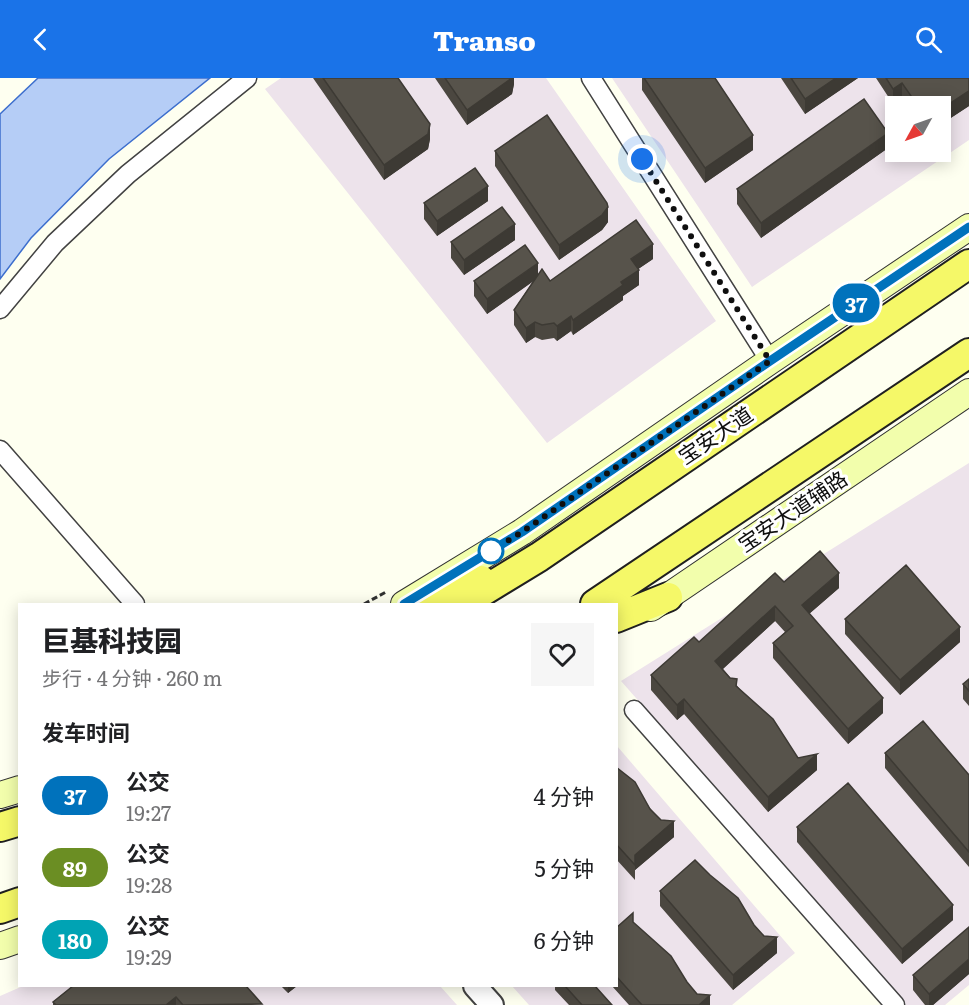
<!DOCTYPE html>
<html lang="zh">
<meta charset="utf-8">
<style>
body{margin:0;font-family:Literata,"Noto Sans SC",serif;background:#f6f6f6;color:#202124;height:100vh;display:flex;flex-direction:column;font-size:22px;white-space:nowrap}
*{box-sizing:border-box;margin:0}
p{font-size:20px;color:#757577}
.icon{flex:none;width:33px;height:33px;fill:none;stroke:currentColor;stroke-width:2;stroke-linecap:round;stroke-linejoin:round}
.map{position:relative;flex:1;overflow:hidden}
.sheet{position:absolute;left:18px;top:525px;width:600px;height:384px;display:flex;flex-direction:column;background:#fff;border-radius:0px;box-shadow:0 3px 15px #0003}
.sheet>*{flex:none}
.badge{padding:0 12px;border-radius:20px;font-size:21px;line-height:39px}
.needle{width:39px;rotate:230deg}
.tools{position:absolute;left:885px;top:18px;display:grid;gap:12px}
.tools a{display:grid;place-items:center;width:66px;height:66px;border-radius:0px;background:#fff;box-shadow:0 3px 15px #0003;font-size:30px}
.you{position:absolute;width:30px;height:30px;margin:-15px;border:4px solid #fff;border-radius:50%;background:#1a73e8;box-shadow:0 0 0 9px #1a73e833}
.map>.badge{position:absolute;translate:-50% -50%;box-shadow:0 0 0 3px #fff}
h2{padding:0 24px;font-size:22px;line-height:54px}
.round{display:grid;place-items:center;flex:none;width:63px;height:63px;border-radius:0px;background:#f6f6f6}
.head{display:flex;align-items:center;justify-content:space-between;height:102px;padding:0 24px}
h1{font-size:28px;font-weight:800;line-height:45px}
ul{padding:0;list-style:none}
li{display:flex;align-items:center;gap:18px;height:72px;padding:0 24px}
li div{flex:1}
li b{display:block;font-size:22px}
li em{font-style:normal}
li .badge{min-width:66px;font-weight:700;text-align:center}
header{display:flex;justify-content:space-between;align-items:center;height:78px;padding:0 24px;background:#1a73e8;color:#fff;font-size:27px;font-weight:800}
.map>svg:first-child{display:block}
</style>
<header><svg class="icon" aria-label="back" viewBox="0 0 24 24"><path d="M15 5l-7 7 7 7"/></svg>Transo<svg class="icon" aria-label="search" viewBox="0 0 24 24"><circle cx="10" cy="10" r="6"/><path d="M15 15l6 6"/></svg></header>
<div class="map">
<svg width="969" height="927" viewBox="0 0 969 927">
<rect width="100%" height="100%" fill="#fefff0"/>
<!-- industrial -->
<path fill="#ede3eb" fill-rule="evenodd" d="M 281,0 L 546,0 L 716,243 L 547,365 L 265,11 Z
M 612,0 L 969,0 L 969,62 L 752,209 ZM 896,28 L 940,28 L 940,74 L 896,74 Z
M 969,385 L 969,907 L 945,927 L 906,927 L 621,603 Z
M 617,668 L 795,875 L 732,927 L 529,927 L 512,908 L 616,908 Z
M 23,908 L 440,908 L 457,927 L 0,927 L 0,918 Z"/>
<!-- water -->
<path fill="#b5cdf6" stroke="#3c6ecd" stroke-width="1.5" d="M 38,0 L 210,0 L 109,81 L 31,160 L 0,201 L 0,36 Z"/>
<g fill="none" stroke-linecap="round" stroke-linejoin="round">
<defs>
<path id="minor" d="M 591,0 L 770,283
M 0,231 L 55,165 L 128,96 L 247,0
M 0,372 L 135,526
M 634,632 L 895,927"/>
<path id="tertiary" d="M 475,908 L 492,927"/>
<path id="secondary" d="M 404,526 L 522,454 L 770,283 L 969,149
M 651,530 L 969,314
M 0,717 L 20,711
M 0,868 L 20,861"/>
<path id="primary" d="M 419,526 L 481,502
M 462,526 L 539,479 L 969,186
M 595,526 L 969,275
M 616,540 L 668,519
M 0,749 L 20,743
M 0,831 L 20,824"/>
</defs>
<!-- minor casing -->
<use href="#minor" stroke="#424242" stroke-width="21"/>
<!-- tertiary casing -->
<use href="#tertiary" stroke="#424242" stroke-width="26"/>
<!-- secondary casing -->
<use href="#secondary" stroke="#313131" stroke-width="28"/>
<!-- primary casing -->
<use href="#primary" stroke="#202020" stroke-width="32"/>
<!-- path -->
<path stroke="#313131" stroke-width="3" stroke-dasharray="6 3" stroke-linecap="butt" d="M 364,526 L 386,514"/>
<!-- minor -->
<use href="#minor" stroke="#fff" stroke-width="18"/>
<!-- tertiary -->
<use href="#tertiary" stroke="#fff" stroke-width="22"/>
<!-- secondary -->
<use href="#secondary" stroke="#f2feac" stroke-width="26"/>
<!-- primary -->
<use href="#primary" stroke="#f5f868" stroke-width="28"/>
</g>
<!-- wall -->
<path fill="#4b4740" d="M 313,0 L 398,0 L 430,61 L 428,71 L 384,102 Z
M 435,0 L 514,0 L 514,6 L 512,16 L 467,47 Z
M 642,0 L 715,0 L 753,72 L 705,105 L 642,12 Z
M 781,0 L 858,0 L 805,36 Z
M 876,0 L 969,0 L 969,28 L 940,47 L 940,28 L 908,28 L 902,20 L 893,26 Z
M 888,70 L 761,160 L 737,126 L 737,111 Z
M 495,73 L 608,144 L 602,152 L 559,182 L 495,88 Z
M 488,123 L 437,158 L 424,141 L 424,125 Z
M 515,162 L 464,197 L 451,180 L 451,164 Z
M 653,181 L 638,191 L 639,207 L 623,218 L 623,222 L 573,257 L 571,253 L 557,263 L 554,260 L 542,262 L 535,259 L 526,265 L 514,247 L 514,232 L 533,203 L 487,236 L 474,218 L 474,203 L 538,197 L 550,203 Z
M 784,504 L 839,510 L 809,536 L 883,635 L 848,666 L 773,580 L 773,565 L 785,554 L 775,543 L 723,591 L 798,680 L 817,692 L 768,734 L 684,636 L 677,642 L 651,612 L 651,597 Z
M 845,541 L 960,564 L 900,617 L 845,556 Z
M 969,601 L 969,628 L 963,621 L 963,606 Z
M 885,675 L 969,697 L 969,789 L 885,690 Z
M 616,689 L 674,759 L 635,792 L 635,802 L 616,781 Z
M 797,749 L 953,842 L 902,886 L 797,764 Z
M 710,797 L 777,875 L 733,912 L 660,828 L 660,813 Z
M 633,845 L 697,916 L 710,927 L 629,927 L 612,908 L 616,908 L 616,850 Z
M 969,896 L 933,927 L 925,927 L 913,912 L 913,897 Z
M 73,908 L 262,927 L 53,927 L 53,924 Z
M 281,908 L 297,908 L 288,915 Z
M 555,908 L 595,908 L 612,927 L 569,927 L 555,912 Z"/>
<!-- shaded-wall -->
<path fill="#3d3a34" d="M 512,0 L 514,0 L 514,6 L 512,16 L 467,47 L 467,32 Z
M 836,0 L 858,0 L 805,36 L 805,21 Z
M 902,5 L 902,20 L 893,26 L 893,11 Z
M 969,13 L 969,28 L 940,47 L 940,32 Z
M 430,46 L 430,61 L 428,71 L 384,102 L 384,87 Z
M 888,55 L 888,70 L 761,160 L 761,145 Z
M 753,57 L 753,72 L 705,105 L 705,90 Z
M 488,108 L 488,123 L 437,158 L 437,143 Z
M 608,129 L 608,144 L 602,152 L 559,182 L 559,167 Z
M 515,146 L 515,162 L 464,197 L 464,182 Z
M 653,166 L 653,181 L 631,196 L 631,181 Z
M 538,185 L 538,200 L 487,236 L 487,221 Z
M 639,192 L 639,207 L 623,218 L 623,222 L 573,257 L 573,242 L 621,204 Z
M 571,238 L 571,253 L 557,263 L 557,248 Z
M 535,244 L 535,259 L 526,265 L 526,250 Z
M 839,495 L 839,510 L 802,542 L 802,527 Z
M 775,528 L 775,543 L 715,598 L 715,583 Z
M 960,549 L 960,564 L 900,617 L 900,602 Z
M 883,620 L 883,635 L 848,666 L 848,651 Z
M 684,621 L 684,636 L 677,642 L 677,627 Z
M 817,676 L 817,692 L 768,734 L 768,719 Z
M 674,743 L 674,759 L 635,792 L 635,802 L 635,777 Z
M 953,827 L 953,842 L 902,886 L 902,871 Z
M 777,859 L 777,875 L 733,912 L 733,897 Z
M 969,881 L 969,896 L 933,927 L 929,927 L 929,916 Z
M 288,908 L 297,908 L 288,915 Z
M 710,917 L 710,927 L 699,927 Z
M 176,919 L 176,927 L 166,927 Z"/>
<!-- building -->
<path fill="#57534b" stroke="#3d3a34" stroke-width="1.5" d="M 323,0 L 398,0 L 430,46 L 428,56 L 384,87 Z
M 445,0 L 512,0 L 467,32 Z
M 644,0 L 715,0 L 753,57 L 705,90 Z
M 791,0 L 836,0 L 805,21 Z
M 886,0 L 969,0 L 969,13 L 940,32 L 940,28 L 918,28 L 902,5 L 893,11 Z
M 864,21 L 888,55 L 761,145 L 737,111 Z
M 547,37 L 607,125 L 608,129 L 602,137 L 559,167 L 495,73 Z
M 475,90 L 488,108 L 437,143 L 424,125 Z
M 502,129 L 515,146 L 464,182 L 451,164 Z
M 636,142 L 653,166 L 631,181 L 639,192 L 621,204 L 623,207 L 573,242 L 571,238 L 557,248 L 554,245 L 542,247 L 535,244 L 526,250 L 514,232 L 542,191 L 550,203 Z
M 525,167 L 538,185 L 487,221 L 474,203 Z
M 820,473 L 839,495 L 802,527 L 883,620 L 848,651 L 773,565 L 793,548 L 775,528 L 715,583 L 730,600 L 737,601 L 736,608 L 773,641 L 798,680 L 817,676 L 768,719 L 684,621 L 677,627 L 651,597 L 694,559 L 699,564 L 775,495 L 784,504 Z
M 906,487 L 960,549 L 900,602 L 845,541 Z
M 969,601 L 969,613 L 963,606 Z
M 923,643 L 969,697 L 969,774 L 885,675 Z
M 616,689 L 635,704 L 650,731 L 661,742 L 674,743 L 635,777 L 635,787 L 616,766 Z
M 848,705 L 953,827 L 902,871 L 797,749 Z
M 695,782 L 710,797 L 738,820 L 754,847 L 764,858 L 777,859 L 733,897 L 660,813 Z
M 633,835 L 633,844 L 671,878 L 687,904 L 697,916 L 710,917 L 699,927 L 642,927 L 616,898 L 616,850 Z
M 969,849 L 969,881 L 929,916 L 913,897 Z
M 73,908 L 246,908 L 262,926 L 183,927 L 176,919 L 166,927 L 56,927 L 53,924 Z
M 565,908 L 595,908 L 612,927 L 582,927 Z"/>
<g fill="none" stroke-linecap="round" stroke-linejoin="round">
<defs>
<path id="line" d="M 404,526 L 522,454 L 770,283 L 969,149"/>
</defs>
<!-- line casing -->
<use href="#line" stroke="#fff" stroke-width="14"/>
<!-- line -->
<use href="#line" stroke="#0072bc" stroke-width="9"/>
<!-- walk -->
<path stroke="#0f0f0f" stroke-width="6" stroke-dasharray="0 10.8" d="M 491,473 L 486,476 L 522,454 L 770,283 L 642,81"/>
</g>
<!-- markers -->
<circle fill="#fff" stroke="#0072bc" stroke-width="3" cx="491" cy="473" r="12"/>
<g text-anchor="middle" stroke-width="6" stroke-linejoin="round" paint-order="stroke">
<!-- street labels -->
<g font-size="21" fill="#0f0f0f" stroke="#fff">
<text transform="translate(716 358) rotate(-34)" y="7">宝安大道</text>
<text transform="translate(793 434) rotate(-34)" y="7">宝安大道辅路</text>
</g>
</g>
</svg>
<div class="tools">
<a><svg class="needle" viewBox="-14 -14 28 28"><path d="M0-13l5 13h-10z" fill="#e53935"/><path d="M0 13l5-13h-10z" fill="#757577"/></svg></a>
</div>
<div class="you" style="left:642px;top:81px"></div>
<b class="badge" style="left:856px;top:225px;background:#0072bc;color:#fff">37</b>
<section class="sheet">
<div class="head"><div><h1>巨基科技园</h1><p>步行 · 4 分钟 · 260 m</p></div><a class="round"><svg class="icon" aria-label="heart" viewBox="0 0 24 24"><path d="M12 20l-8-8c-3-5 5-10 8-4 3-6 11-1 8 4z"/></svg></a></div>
<h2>发车时间</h2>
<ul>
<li><span class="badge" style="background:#0072bc;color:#fff">37</span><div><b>公交</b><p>19:27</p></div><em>4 分钟</em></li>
<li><span class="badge" style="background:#6b8e23;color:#fff">89</span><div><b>公交</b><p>19:28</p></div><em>5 分钟</em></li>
<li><span class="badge" style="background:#00a3b4;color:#fff">180</span><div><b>公交</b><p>19:29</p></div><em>6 分钟</em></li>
</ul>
</section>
</div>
